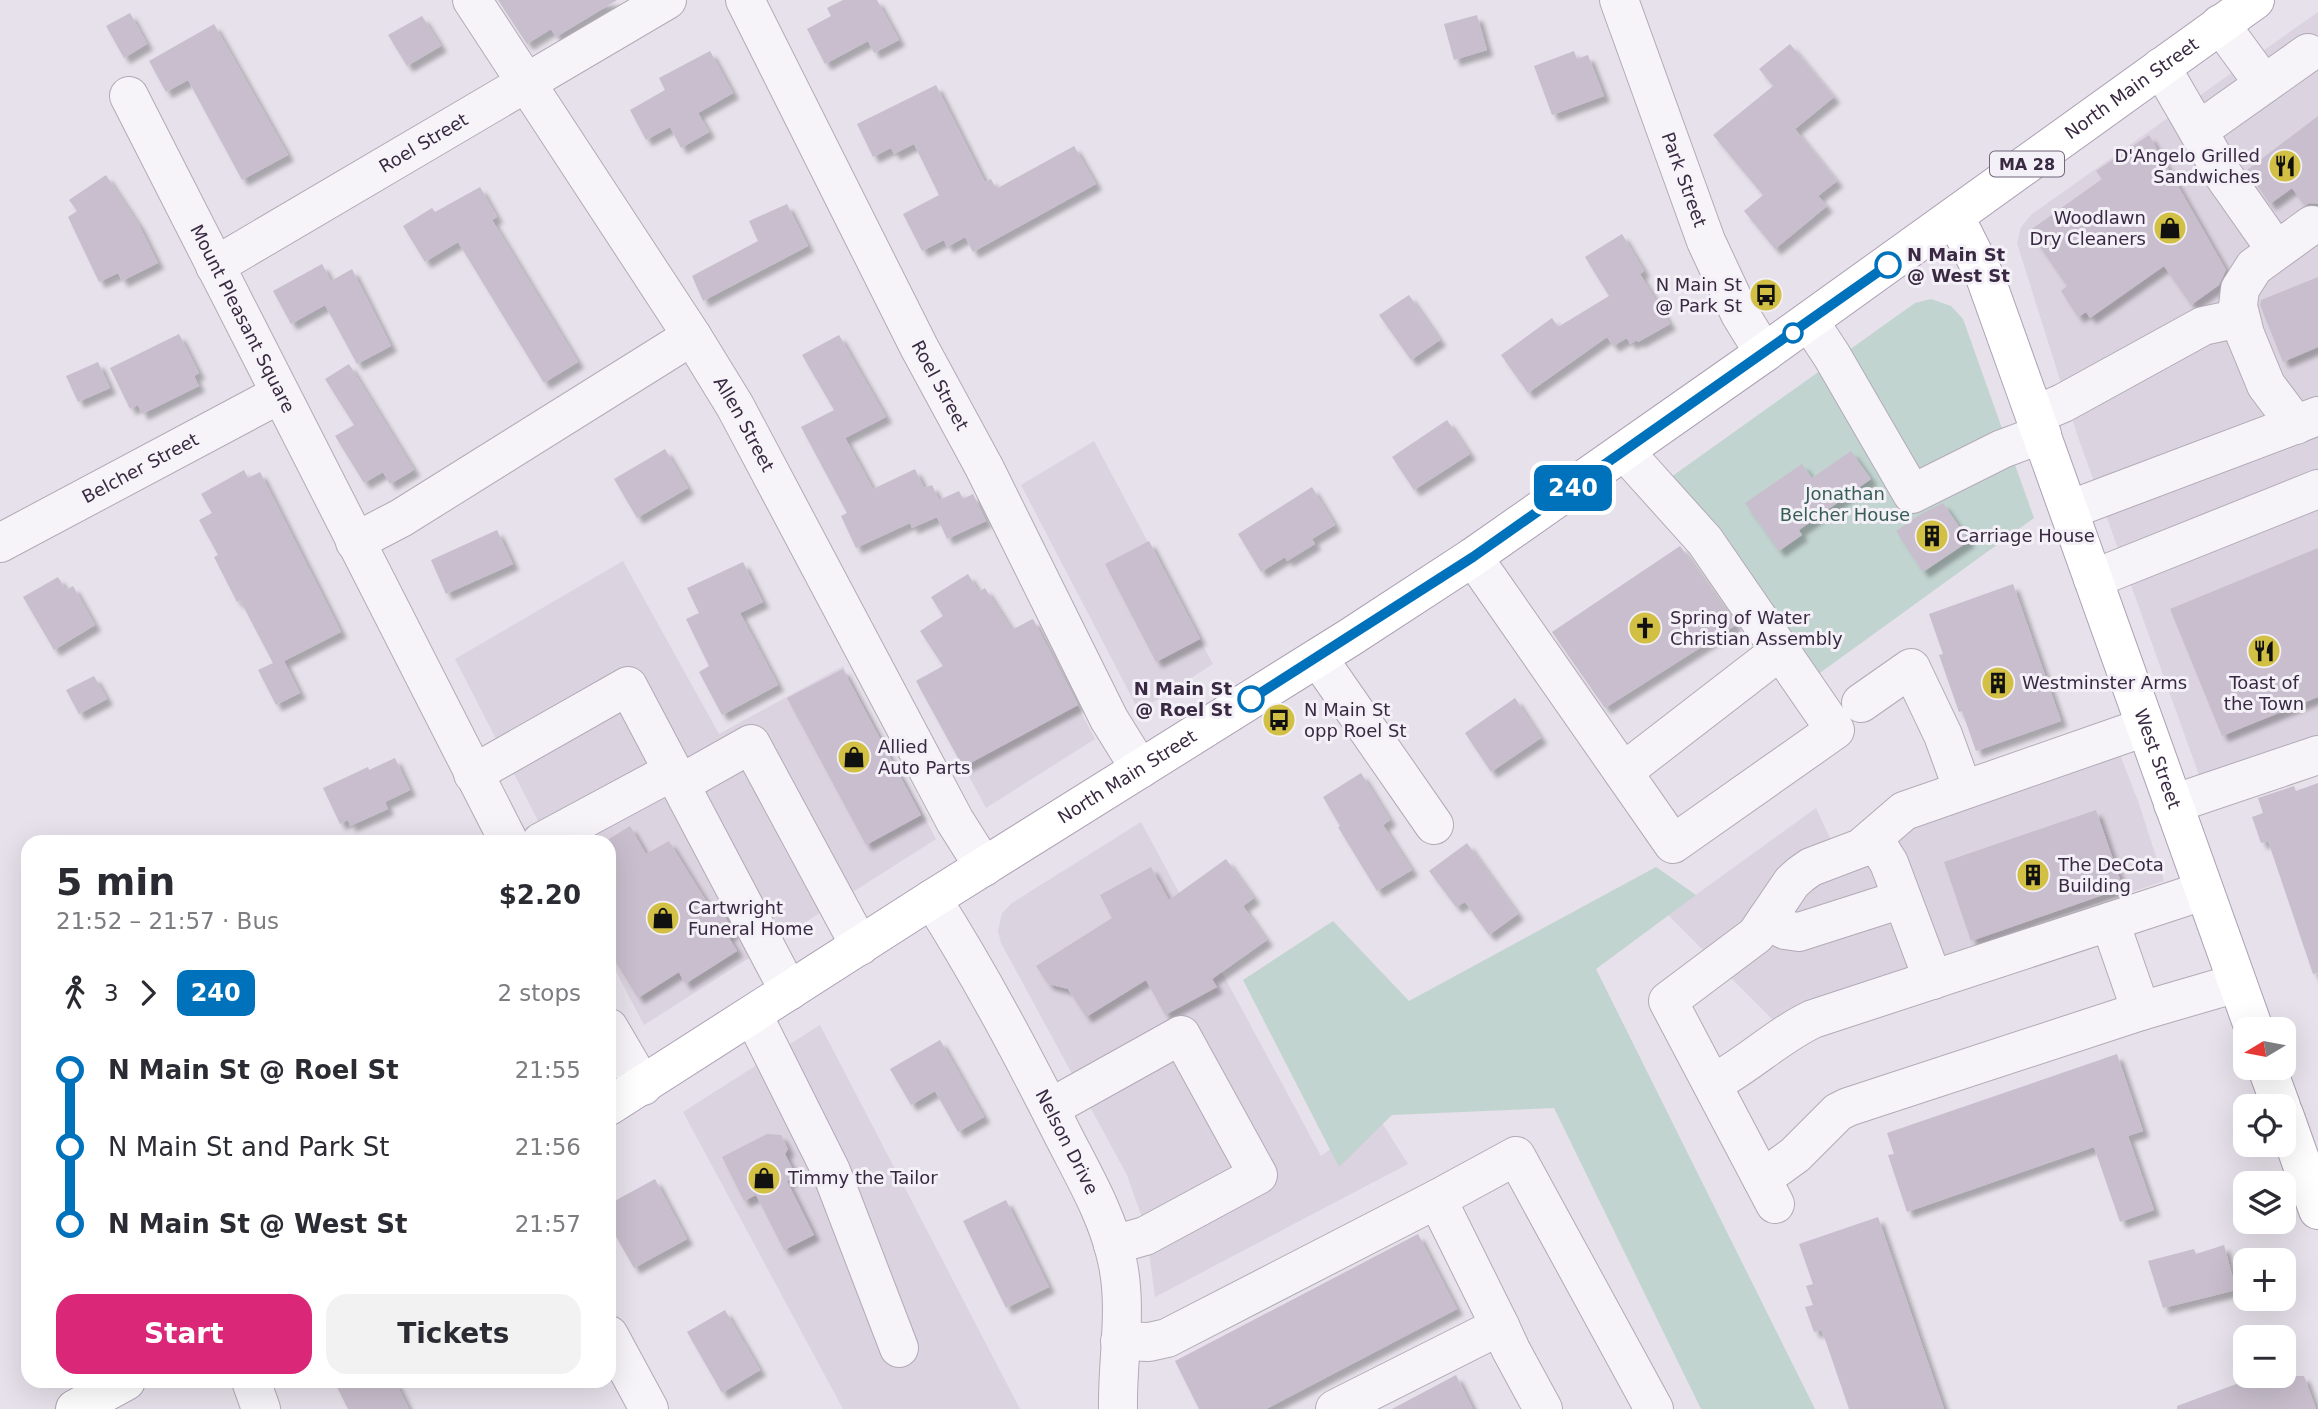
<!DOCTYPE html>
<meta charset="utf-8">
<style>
body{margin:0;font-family:"DejaVu Sans",sans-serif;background:#f2f2f3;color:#2b2b33;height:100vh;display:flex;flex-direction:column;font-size:26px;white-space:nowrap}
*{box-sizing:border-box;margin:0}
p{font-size:23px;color:#7c7c81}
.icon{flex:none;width:38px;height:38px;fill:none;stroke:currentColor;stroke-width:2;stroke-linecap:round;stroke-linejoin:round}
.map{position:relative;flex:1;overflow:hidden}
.side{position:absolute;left:21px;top:835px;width:595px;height:553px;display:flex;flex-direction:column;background:#fff;border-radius:21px;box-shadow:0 7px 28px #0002}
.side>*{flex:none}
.badge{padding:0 14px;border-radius:10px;font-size:24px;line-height:46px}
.needle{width:46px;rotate:260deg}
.controls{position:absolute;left:2233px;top:1017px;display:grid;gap:14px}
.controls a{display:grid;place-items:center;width:63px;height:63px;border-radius:14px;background:#fff;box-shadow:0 7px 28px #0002;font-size:35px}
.map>.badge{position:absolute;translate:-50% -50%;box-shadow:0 0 0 4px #fff}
.legs{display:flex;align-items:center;gap:10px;height:77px;padding:0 35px;font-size:23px}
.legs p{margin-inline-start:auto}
.headline{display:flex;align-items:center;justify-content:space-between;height:119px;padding:0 35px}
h1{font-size:38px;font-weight:700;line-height:52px}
.action{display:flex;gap:14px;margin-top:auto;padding:14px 35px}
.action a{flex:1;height:80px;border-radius:21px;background:#db2777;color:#fff;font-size:28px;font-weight:700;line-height:80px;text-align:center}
.action a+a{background:#f2f2f3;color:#2b2b33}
ul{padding:0 35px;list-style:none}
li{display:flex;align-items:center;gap:24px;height:77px;font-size:26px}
li i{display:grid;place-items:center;width:10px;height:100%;margin:0 9px;background:currentColor}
li i::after{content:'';width:18px;height:18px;margin:-9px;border:5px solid;border-radius:50%;background:#fff}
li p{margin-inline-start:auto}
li:first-child i{background:linear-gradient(#0000 50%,currentColor 0)}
li:last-child i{background:linear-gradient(currentColor 50%,#0000 0)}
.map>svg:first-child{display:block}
</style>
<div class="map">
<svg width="2318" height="1409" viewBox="0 0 2318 1409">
<defs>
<filter id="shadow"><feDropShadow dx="6" dy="6" stdDeviation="2" flood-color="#0004"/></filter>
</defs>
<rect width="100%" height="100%" fill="#e6e1ea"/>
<!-- built -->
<path fill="#dbd3df" d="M 2318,12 L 2318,737 L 2200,778 L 2077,434 L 2017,243 L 2021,227 L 2032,214 Z
M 1094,441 L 1213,664 L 1139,711 L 1021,485 Z
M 623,561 L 719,734 L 843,666 L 936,839 L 644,1025 L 609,958 L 609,842 L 549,842 L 455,659 Z
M 1032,619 L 1095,739 L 986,808 L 917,680 Z
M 2113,737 L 2138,801 L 2164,881 L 2035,924 L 2046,960 L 1789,1036 L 1668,915 L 1816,808 L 1834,847 Z
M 1141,822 L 1321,1156 L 1377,1115 L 1408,1164 L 1155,1297 L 1146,1229 L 1127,1175 L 1001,943 L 998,931 L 1002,913 L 1012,903 Z
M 820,1025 L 1020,1409 L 843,1409 L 683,1112 Z"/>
<!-- green -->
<path fill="#c2d4d0" d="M 1931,299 L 1951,306 L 1963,319 L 2034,518 L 1817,675 L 1671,477 L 1915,303 Z
M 1656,867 L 1696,895 L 1596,969 L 1815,1409 L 1701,1409 L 1554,1108 L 1392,1115 L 1339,1167 L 1243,980 L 1333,921 L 1409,1001 Z"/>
<!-- building -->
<path fill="#c8becd" filter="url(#shadow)" d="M 498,0 L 617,0 L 556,37 L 551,29 L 527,44 Z
M 843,0 L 877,0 L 899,40 L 874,53 L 868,41 L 825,64 L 807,29 L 831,16 L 827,8 Z
M 130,13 L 147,44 L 124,58 L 106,26 Z
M 1477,15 L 1487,50 L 1454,60 L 1444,24 Z
M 422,16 L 441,46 L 407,66 L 388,35 Z
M 214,24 L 288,155 L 242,180 L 188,80 L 166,92 L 149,61 Z
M 1790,44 L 1834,97 L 1795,129 L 1837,181 L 1818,196 L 1827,206 L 1775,249 L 1744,211 L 1763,195 L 1713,135 L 1773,86 L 1759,69 Z
M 710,51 L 733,93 L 698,113 L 709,132 L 681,148 L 670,127 L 646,140 L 630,110 L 665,90 L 659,78 Z
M 1574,51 L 1577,59 L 1588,55 L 1604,96 L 1552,115 L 1534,66 Z
M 936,85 L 985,182 L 991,179 L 996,189 L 1074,146 L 1096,184 L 973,252 L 965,237 L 947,247 L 944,240 L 922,251 L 903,214 L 939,195 L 914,144 L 894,154 L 891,148 L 873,157 L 857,124 Z
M 2318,116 L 2318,204 L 2310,203 L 2304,205 L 2292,188 L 2270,204 L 2247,170 Z
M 2149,135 L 2226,270 L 2219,285 L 2191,305 L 2164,266 L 2090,318 L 2086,312 L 2078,317 L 2061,291 L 2067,286 L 2029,231 L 2102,179 L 2096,171 Z
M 106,175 L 139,225 L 158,263 L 122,281 L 118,273 L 99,282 L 68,217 L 77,211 L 69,200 Z
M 480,187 L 497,217 L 492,220 L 578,362 L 544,383 L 458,242 L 425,262 L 403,226 L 432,208 L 435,212 Z
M 787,204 L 808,246 L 703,301 L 692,276 L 758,241 L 749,221 Z
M 1622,234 L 1644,271 L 1640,274 L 1670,324 L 1638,342 L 1637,340 L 1630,344 L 1627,338 L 1613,346 L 1607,337 L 1528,393 L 1501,355 L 1552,318 L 1558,327 L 1609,296 L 1585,257 Z
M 322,264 L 331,281 L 352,269 L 391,346 L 357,364 L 325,305 L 291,324 L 273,291 Z
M 2318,277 L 2318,347 L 2283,362 L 2260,305 L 2261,300 Z
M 1409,295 L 1440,340 L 1411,360 L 1379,315 Z
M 179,334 L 199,373 L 194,376 L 199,386 L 142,414 L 138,405 L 130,409 L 110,368 Z
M 839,335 L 886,417 L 845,438 L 873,489 L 915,469 L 924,488 L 932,485 L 939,500 L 959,491 L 963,499 L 973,494 L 986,521 L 947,539 L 937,517 L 912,528 L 910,523 L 856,548 L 841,516 L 847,513 L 801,427 L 834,410 L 802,355 Z
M 98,362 L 110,388 L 78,402 L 66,376 Z
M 349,364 L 414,470 L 390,484 L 383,472 L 364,483 L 335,436 L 354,425 L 325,379 Z
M 1447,420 L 1470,454 L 1414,490 L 1392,457 Z
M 665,449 L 688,488 L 637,518 L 614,479 Z
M 1851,451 L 1871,479 L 1799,530 L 1802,535 L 1779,551 L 1745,503 L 1802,464 L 1812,478 Z
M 244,470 L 248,478 L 260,472 L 341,632 L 284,661 L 300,693 L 276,705 L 258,670 L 273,663 L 240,600 L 237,602 L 214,557 L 218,555 L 199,520 L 212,513 L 201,494 Z
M 1312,487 L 1335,525 L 1312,539 L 1315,544 L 1287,561 L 1285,557 L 1261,572 L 1238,534 Z
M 1943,503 L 1969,541 L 1923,572 L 1896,531 L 1921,514 Z
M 497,530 L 513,564 L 446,594 L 431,560 Z
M 1149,541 L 1200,639 L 1156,662 L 1105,564 Z
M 1680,546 L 1736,625 L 1605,708 L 1552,632 Z
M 2318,548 L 2318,697 L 2222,736 L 2170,609 Z
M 743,562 L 763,602 L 740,613 L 778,685 L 722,715 L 699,672 L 709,666 L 686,619 L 699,613 L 687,588 Z
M 968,574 L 979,592 L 985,588 L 1012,630 L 1033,619 L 1078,705 L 963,767 L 916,681 L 943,666 L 920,631 L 943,616 L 931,597 Z
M 58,577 L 66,590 L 73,586 L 95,625 L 54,650 L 23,597 Z
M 2013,584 L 2061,721 L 1976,751 L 1962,711 L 1959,712 L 1939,655 L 1943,654 L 1929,614 Z
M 843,669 L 921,815 L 866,845 L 787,698 Z
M 94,676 L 107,699 L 79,714 L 66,690 Z
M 1515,698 L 1541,738 L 1491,772 L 1465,733 Z
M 395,758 L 410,790 L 385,802 L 388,809 L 350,826 L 348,820 L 340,824 L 323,788 L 368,767 L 369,770 Z
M 1361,773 L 1390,820 L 1383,825 L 1412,870 L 1377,891 L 1338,827 L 1340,826 L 1323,797 Z
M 2318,783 L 2318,973 L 2313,974 L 2268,841 L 2261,843 L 2252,817 L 2263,813 L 2258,798 L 2294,786 L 2296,791 Z
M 2096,810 L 2123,888 L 1971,941 L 1944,862 Z
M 630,826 L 646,854 L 669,841 L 713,912 L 720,907 L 733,932 L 728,936 L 737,951 L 685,984 L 679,972 L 638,998 L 609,951 L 609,839 Z
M 1467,843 L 1518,914 L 1489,935 L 1465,902 L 1456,907 L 1429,871 Z
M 1226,859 L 1254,898 L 1243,906 L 1267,940 L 1212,979 L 1217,987 L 1165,1015 L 1146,980 L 1086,1017 L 1068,989 L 1048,984 L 1036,966 L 1112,918 L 1100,895 L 1151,867 L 1169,900 Z
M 940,1040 L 984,1117 L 958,1132 L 935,1091 L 911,1105 L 890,1069 Z
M 2117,1054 L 2143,1131 L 2128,1136 L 2154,1210 L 2120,1222 L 2094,1147 L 1907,1212 L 1888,1155 L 1894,1154 L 1887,1133 Z
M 767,1134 L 781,1135 L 788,1149 L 785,1154 L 796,1176 L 787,1181 L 814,1235 L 784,1250 L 756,1195 L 744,1201 L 722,1157 Z
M 655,1179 L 687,1239 L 634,1268 L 609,1224 L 609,1204 Z
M 1006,1200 L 1049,1287 L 1006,1308 L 963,1221 Z
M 1878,1217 L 1944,1409 L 1849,1409 L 1826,1342 L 1821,1330 L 1814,1332 L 1805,1307 L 1813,1305 L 1806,1286 L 1813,1284 L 1799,1244 Z
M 1418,1234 L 1457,1309 L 1266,1409 L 1199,1409 L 1175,1361 Z
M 2224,1245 L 2236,1290 L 2163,1308 L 2148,1261 L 2194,1249 L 2196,1254 Z
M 725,1310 L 760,1370 L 722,1393 L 687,1332 Z
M 1456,1375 L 1473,1409 L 1392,1409 Z
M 2258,1376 L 2304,1376 L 2316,1409 L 2177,1409 L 2177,1406 Z
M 334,1381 L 395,1381 L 409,1409 L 348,1409 Z"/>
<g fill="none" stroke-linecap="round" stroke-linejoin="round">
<defs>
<g id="minor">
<path id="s1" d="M 472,0 L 692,336 L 735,406 L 955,821 L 984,867"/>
<path id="s2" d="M 745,0 L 919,347 L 984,467 L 1109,719 L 1140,769"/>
<path id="s3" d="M 1619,0 L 1706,241 L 1740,314 L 1764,353"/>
<path d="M 2220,24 L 2264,84"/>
<path d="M 2161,67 L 2224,176 L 2276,250"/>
<path id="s4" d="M 129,96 L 509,842"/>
<path d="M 2198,131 L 2308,53"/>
<path id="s5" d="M 215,266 L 667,0"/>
<path d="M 1809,321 L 1832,356 L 1912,494 L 2002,449 L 2042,434"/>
<path d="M 2035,415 L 2063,403 L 2203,326 L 2240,318"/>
<path d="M 2296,425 L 2266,385 L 2245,334 L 2238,306 L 2240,289 L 2254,267 L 2312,225"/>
<path d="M 2069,510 L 2318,416"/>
<path d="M 355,542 L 401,518 L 692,336"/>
<path id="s6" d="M 0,543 L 280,394"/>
<path d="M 1473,557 L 1673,844 L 1835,730 L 1705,541 L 1625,452"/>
<path d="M 2093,579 L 2318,489"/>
<path d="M 1318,658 L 1434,825"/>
<path d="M 1861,703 L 1911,668 L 1943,735 L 1963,790"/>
<path d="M 1623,772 L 1781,650"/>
<path d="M 473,774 L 628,686 L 789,991"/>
<path d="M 680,784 L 751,744 L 860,946"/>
<path d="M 2173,804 L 2318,755"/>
<path d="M 1874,839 L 1889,863 L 1933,980"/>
<path d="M 541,842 L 673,771"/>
<path id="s7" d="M 932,899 C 981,976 1023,1056 1064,1137 C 1084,1176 1108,1217 1117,1260 C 1128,1308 1117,1360 1118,1409"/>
<path d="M 1766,920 L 1785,930 L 1799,932 L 1902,899"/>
<path d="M 2110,922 L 2141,1011"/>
<path d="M 753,1015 L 831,1171 L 899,1348"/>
<path d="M 609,1028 L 643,1086"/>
<path d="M 1712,1084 C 1748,1065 1777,1036 1813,1019 L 2203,891"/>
<path d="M 1050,1108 L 1181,1035 L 1258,1175 L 1145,1236 L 1113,1245"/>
<path d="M 1762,1179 L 1795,1155 L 1838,1112 L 1848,1107 L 2141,1011 L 2237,983"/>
<path d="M 1437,1199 L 1516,1156 L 1654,1409"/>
<path d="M 1775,1204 L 1668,1001 L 1756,935 L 1792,882 L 1801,874 L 1811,867 L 1861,848 L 1904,811 L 2145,727"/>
<path d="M 1500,1326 L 1511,1350 L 1543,1409"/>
<path d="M 609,1335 L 649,1409"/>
<path d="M 1120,1341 L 1149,1342 L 1167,1338 L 1437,1199 L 1500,1326 L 1335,1409"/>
<path d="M 251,1381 L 261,1409"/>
</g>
<g id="major">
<path id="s8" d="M 1953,218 L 1963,233 L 1985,277 L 2254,1029"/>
<path d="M 2267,1068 L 2281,1106"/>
<path id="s9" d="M 609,1106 L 932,899 L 1349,638 L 1473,557 L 1764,353 L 2255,0"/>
<path d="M 2284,1114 L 2318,1210"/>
<path d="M 75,1409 L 126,1381"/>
</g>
</defs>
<!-- minor casing -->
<use href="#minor" stroke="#b2aab8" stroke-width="40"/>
<!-- major casing -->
<use href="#major" stroke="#aea0b6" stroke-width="40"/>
<!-- minor -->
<use href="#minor" stroke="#f6f4f8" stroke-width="38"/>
<!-- major -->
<use href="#major" stroke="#fff" stroke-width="38"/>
</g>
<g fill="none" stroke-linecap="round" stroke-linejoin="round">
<defs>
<path id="line-1" d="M 1251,699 L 1473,557 L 1888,265"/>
</defs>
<!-- line-1 casing -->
<use href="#line-1" stroke="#fff" stroke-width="16"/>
<!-- line-1 -->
<use href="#line-1" stroke="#0072bc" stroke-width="10"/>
</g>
<!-- icons -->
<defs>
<symbol id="restaurant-disc" viewBox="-11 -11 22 22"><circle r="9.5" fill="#d1c044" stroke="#f4f0f7"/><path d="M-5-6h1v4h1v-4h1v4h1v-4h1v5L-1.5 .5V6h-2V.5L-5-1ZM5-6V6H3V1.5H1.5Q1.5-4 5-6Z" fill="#111"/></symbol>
<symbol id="shop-disc" viewBox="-11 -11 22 22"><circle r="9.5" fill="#d1c044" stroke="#f4f0f7"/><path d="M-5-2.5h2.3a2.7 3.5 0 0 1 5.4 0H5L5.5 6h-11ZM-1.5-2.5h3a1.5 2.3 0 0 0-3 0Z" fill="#111"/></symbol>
<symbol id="bus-disc" viewBox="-11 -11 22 22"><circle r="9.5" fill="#d1c044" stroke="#f4f0f7"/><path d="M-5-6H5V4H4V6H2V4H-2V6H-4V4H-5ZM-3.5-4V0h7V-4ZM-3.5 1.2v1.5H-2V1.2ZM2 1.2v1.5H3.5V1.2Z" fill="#111"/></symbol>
<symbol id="building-disc" viewBox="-11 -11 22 22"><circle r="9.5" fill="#d1c044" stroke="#f4f0f7"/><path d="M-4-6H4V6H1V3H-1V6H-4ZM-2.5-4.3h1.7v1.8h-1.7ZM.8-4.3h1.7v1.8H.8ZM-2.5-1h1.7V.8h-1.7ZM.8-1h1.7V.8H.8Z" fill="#111"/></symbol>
<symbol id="church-disc" viewBox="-11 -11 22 22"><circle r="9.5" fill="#d1c044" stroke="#f4f0f7"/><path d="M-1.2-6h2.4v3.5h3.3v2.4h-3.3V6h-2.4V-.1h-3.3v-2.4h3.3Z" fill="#111"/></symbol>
</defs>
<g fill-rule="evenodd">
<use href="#restaurant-disc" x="2266" y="147" width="38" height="38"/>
<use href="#shop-disc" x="2151" y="209" width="38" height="38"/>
<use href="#bus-disc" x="1747" y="276" width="38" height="38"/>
<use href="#building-disc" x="1913" y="517" width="38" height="38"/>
<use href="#church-disc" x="1626" y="609" width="38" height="38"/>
<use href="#restaurant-disc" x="2245" y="632" width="38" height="38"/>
<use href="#building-disc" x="1979" y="664" width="38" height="38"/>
<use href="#bus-disc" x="1260" y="701" width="38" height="38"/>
<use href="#shop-disc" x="835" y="738" width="38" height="38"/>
<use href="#building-disc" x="2014" y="856" width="38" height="38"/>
<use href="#shop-disc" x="644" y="899" width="38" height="38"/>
<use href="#shop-disc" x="745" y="1159" width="38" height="38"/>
</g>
<!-- markers -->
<g fill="#fff" stroke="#0072bc" stroke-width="3.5">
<circle cx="1888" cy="265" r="12"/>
<circle cx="1793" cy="333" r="9"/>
<circle cx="1251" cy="699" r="12"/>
</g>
<g text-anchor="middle" stroke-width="6" stroke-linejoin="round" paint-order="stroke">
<!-- shield labels -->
<rect fill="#f4f0f7" stroke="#716578" stroke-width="2" x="1990" y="151.5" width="74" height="25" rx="5"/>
<g font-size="16" font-weight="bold" fill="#392942">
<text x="2027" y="170">MA 28</text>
</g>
<!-- street labels -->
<g font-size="18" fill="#392942" stroke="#f4f0f7">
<text dy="6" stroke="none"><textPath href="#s9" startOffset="1832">North Main Street</textPath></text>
<text dy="6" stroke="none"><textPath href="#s5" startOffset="242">Roel Street</textPath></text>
<text dy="6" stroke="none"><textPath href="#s3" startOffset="191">Park Street</textPath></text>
<text dy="6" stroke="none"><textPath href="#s4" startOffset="250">Mount Pleasant Square</textPath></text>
<text dy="6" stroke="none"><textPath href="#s2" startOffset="432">Roel Street</textPath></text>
<text dy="6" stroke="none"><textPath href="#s1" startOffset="504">Allen Street</textPath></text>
<text dy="6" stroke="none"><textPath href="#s6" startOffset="159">Belcher Street</textPath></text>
<text dy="6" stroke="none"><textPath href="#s8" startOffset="579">West Street</textPath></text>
<text dy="6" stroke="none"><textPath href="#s9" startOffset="614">North Main Street</textPath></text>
<text dy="6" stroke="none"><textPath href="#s7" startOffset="278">Nelson Drive</textPath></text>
</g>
<!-- poi labels -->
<g font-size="18" fill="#392942" stroke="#f4f0f7" text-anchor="start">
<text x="2260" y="162" text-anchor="end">D'Angelo Grilled<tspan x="2260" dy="21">Sandwiches</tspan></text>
<text x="2146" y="224" text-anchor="end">Woodlawn<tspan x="2146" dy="21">Dry Cleaners</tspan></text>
<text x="1742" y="291" text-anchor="end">N Main St<tspan x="1742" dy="21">@ Park St</tspan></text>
<text x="1956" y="542">Carriage House</text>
<text x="1670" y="624">Spring of Water<tspan x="1670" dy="21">Christian Assembly</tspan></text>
<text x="2022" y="689">Westminster Arms</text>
<text x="2264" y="689" text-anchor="middle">Toast of<tspan x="2264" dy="21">the Town</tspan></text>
<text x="1304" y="716">N Main St<tspan x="1304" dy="21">opp Roel St</tspan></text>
<text x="878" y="753">Allied<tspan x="878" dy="21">Auto Parts</tspan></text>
<text x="2058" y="871">The DeCota<tspan x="2058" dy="21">Building</tspan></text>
<text x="688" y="914">Cartwright<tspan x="688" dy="21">Funeral Home</tspan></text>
<text x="788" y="1184">Timmy the Tailor</text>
</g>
<!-- stop labels -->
<g font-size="18" font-weight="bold" fill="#392942" stroke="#f4f0f7" text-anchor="start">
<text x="1907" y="261">N Main St<tspan x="1907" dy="21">@ West St</tspan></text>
<text x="1232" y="695" text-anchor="end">N Main St<tspan x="1232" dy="21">@ Roel St</tspan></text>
</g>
<!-- park labels -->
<g font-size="18" fill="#365e57" stroke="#f4f0f7">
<text x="1845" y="500">Jonathan<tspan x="1845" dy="21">Belcher House</tspan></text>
</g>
</g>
</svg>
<div class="controls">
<a><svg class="needle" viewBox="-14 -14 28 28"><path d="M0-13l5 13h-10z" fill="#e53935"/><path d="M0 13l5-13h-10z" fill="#7c7c81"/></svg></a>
<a><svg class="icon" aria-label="locate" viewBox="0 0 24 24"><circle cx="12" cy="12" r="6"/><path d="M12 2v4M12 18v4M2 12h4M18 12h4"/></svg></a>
<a><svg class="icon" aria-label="layers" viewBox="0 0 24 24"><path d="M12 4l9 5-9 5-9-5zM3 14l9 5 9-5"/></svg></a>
<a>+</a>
<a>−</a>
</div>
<b class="badge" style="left:1573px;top:488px;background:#0072bc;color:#fff">240</b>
<section class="side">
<div class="headline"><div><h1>5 min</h1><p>21:52 – 21:57 · Bus</p></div><b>$2.20</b></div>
<div class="legs"><svg class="icon" aria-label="walk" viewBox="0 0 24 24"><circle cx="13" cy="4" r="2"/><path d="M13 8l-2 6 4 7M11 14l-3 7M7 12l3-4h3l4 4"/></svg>3<svg class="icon" aria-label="forward" viewBox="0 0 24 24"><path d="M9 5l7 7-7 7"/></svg><b class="badge" style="background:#0072bc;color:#fff">240</b><p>2 stops</p></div>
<ul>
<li><i style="color:#0072bc"></i><b>N Main St @ Roel St</b><p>21:55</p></li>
<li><i style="color:#0072bc"></i><span>N Main St and Park St</span><p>21:56</p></li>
<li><i style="color:#0072bc"></i><b>N Main St @ West St</b><p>21:57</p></li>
</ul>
<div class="action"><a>Start</a><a>Tickets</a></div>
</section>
</div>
